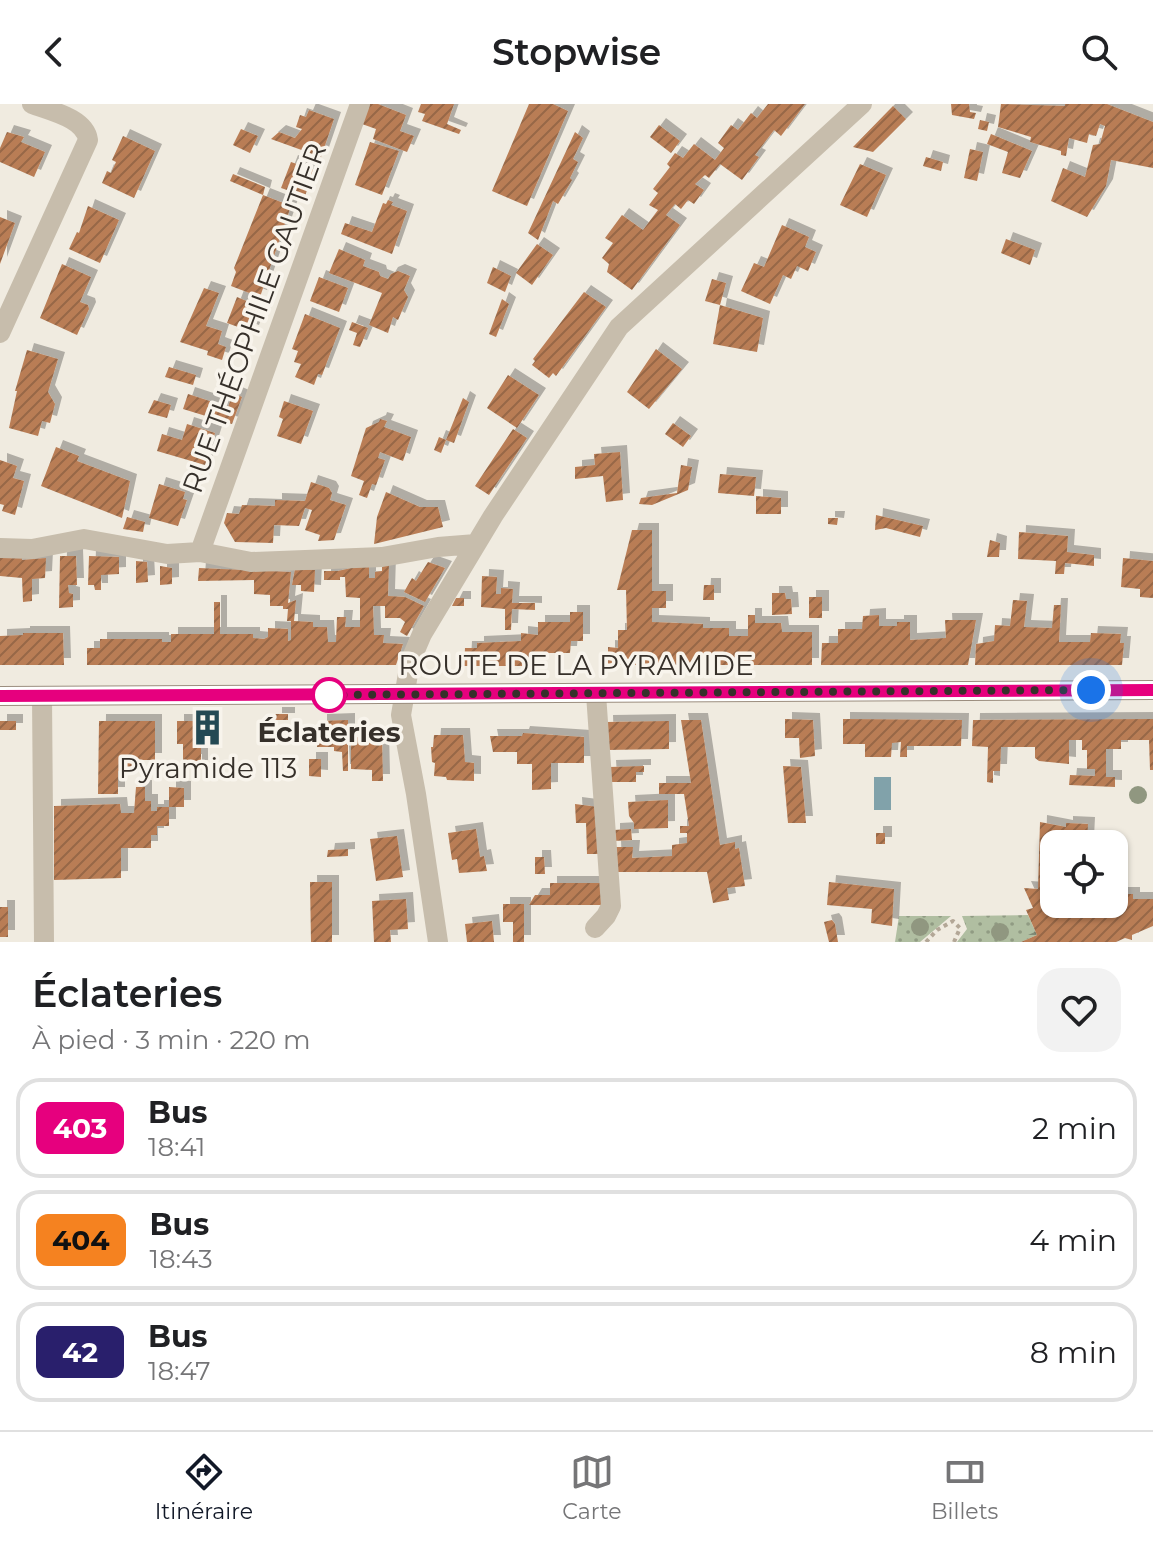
<!DOCTYPE html>
<html lang="fr">
<meta charset="utf-8">
<style>
body{margin:0;font-family:Montserrat,sans-serif;background:#f2f2f2;color:#202124;height:100vh;display:flex;flex-direction:column;font-size:30px;white-space:nowrap}
*{box-sizing:border-box;margin:0}
p{font-size:26px;color:#757577}
.icon{flex:none;width:44px;height:44px;fill:none;stroke:currentColor;stroke-width:2;stroke-linecap:round;stroke-linejoin:round}
.map{position:relative;height:838px;overflow:hidden}
.details{display:flex;flex-direction:column;background:#fff;flex:1}
.details>*{flex:none}
.badge{padding:0 16px;border-radius:12px;font-size:28px;line-height:52px}
.controls{position:absolute;left:1040px;top:726px;display:grid;gap:16px}
.controls a{display:grid;place-items:center;width:88px;height:88px;border-radius:16px;background:#fff;box-shadow:0 2px 6px #0004;font-size:40px}
.you{position:absolute;width:40px;height:40px;margin:-20px;border:6px solid #fff;border-radius:50%;background:#1a73e8;box-shadow:0 0 0 12px #1a73e833}
.map>.badge{position:absolute;translate:-50% -50%;box-shadow:0 0 0 4px #fff}
.round{display:grid;place-items:center;flex:none;width:84px;height:84px;border-radius:24px;background:#f2f2f2}
.head{display:flex;align-items:center;justify-content:space-between;height:136px;padding:0 32px}
h1{font-size:38px;font-weight:600;line-height:60px}
ul{padding:0;list-style:none}
li{display:flex;align-items:center;gap:24px;height:100px;margin:0 16px 12px;padding:0 16px;border:4px solid #e0e0e0;border-radius:24px}
li div{flex:1}
li b{display:block;font-size:30px}
li em{font-style:normal}
li .badge{min-width:88px;font-weight:700;text-align:center}
header{display:flex;justify-content:space-between;align-items:center;height:104px;padding:0 32px;background:#fff;font-size:36px;font-weight:600}
.tab-bar{display:flex;justify-content:space-around;align-items:center;height:112px;border-top:2px solid #e0e0e0;background:#fff;font-size:22px;color:#757577}
.tab-bar a{display:grid;justify-items:center;gap:4px}
.tab-bar .selected{color:#111827}
.map>svg:first-child{display:block}
</style>
<header><svg class="icon" aria-label="back" viewBox="0 0 24 24"><path d="M15 5l-7 7 7 7"/></svg>Stopwise<svg class="icon" aria-label="search" viewBox="0 0 24 24"><circle cx="10" cy="10" r="6"/><path d="M15 15l6 6"/></svg></header>
<div class="map">
<svg width="1153" height="838" viewBox="0 0 1153 838">
<defs>
<pattern id="grass-dots" width="8" height="8" patternUnits="userSpaceOnUse" patternTransform="scale(2)"><rect width="8" height="8" fill="#b0bea1"/><path d="M2 2h.1M6 6h.1" fill="none" stroke="#909b83" stroke-width="1.8" stroke-linecap="round"/></pattern>
<pattern id="building-hatch" width="6" height="6" patternUnits="userSpaceOnUse" patternTransform="scale(2)"><rect width="6" height="6" fill="#b97d55"/><path d="M-1 1l2-2M0 6l6-6M5 7l2-2" fill="none" stroke="#976747"/></pattern>
<filter id="shadow"><feDropShadow dx="7" dy="-7" stdDeviation="0" flood-color="#0004"/></filter>
</defs>
<rect width="100%" height="100%" fill="#f0ebe0"/>
<!-- grass -->
<path fill="url(#grass-dots)" d="M 1028,811 L 1037,831 L 1021,838 L 957,838 L 967,825 L 962,812 Z
M 899,812 L 951,812 L 920,838 L 895,838 Z"/>
<!-- water -->
<path fill="#81a2aa" d="M 874,673 L 891,673 L 891,706 L 874,706 Z"/>
<!-- building -->
<path fill="url(#building-hatch)" filter="url(#shadow)" d="M 368,0 L 378,0 L 406,11 L 400,27 L 414,32 L 407,48 L 373,35 L 376,25 L 362,20 Z
M 421,0 L 454,0 L 447,20 L 461,26 L 459,30 L 422,17 L 425,10 L 418,8 Z
M 529,0 L 553,0 L 568,7 L 527,102 L 492,87 Z
M 768,0 L 805,0 L 781,32 L 774,26 L 755,51 L 759,53 L 742,76 L 720,60 L 709,74 L 705,71 L 695,80 L 704,86 L 694,100 L 688,96 L 681,105 L 675,100 L 666,111 L 680,121 L 632,186 L 607,168 L 609,160 L 602,154 L 613,139 L 605,134 L 622,111 L 643,126 L 658,106 L 649,101 L 658,89 L 653,85 L 670,63 L 667,60 L 675,49 L 683,54 L 694,40 L 715,56 L 724,44 L 718,39 L 731,21 L 738,26 L 751,9 L 757,14 Z
M 951,0 L 969,0 L 970,8 L 976,9 L 974,15 L 952,11 Z
M 1001,0 L 1065,2 L 1065,0 L 1107,0 L 1153,18 L 1153,64 L 1111,56 L 1106,82 L 1087,113 L 1051,97 L 1063,64 L 1085,73 L 1093,41 L 1100,40 L 1105,22 L 1100,20 L 1096,32 L 1089,30 L 1087,39 L 1069,34 L 1066,52 L 1061,51 L 1061,47 L 1030,38 L 1031,33 L 998,23 Z
M 893,2 L 906,15 L 873,48 L 853,43 Z
M 309,6 L 334,15 L 321,53 L 271,35 L 279,28 L 295,34 L 302,25 L 296,23 L 300,11 L 306,13 Z
M 980,16 L 989,18 L 987,27 L 978,25 Z
M 659,21 L 680,37 L 671,49 L 650,33 Z
M 241,25 L 258,32 L 250,49 L 233,41 Z
M 7,28 L 24,33 L 21,38 L 45,48 L 34,73 L 0,58 L 0,44 Z
M 575,28 L 583,34 L 573,55 L 578,58 L 570,74 L 572,76 L 558,100 L 553,97 L 538,136 L 528,129 Z
M 991,30 L 1032,47 L 1020,74 L 1002,69 L 1008,48 L 987,40 Z
M 123,32 L 155,47 L 134,94 L 102,79 L 107,67 L 111,69 L 116,58 L 112,56 Z
M 370,38 L 399,47 L 382,91 L 355,81 Z
M 970,45 L 983,48 L 977,77 L 964,74 Z
M 926,53 L 943,58 L 941,67 L 923,62 Z
M 291,58 L 314,66 L 305,92 L 281,84 Z
M 860,60 L 886,71 L 867,113 L 840,101 Z
M 233,70 L 265,83 L 263,91 L 291,102 L 260,193 L 231,182 L 236,168 L 234,164 L 263,91 L 230,77 Z
M 388,96 L 393,98 L 391,101 L 407,107 L 392,150 L 341,130 L 345,119 L 372,128 L 383,99 L 386,100 Z
M 88,102 L 119,116 L 100,159 L 69,145 L 77,128 L 79,129 Z
M 0,113 L 15,119 L 0,160 Z
M 782,121 L 809,133 L 805,143 L 816,148 L 808,167 L 797,162 L 791,175 L 783,171 L 770,200 L 741,187 L 754,159 L 764,163 Z
M 1006,135 L 1035,146 L 1030,161 L 1001,149 Z
M 537,140 L 553,151 L 532,181 L 516,169 Z
M 339,145 L 365,156 L 363,162 L 379,168 L 380,172 L 388,175 L 391,170 L 398,167 L 410,172 L 404,186 L 408,193 L 398,216 L 393,213 L 388,229 L 369,221 L 382,189 L 329,169 Z
M 62,160 L 91,173 L 80,198 L 88,201 L 89,205 L 77,231 L 40,214 Z
M 493,163 L 511,172 L 505,188 L 487,179 Z
M 319,173 L 348,184 L 339,208 L 310,197 Z
M 712,175 L 726,179 L 720,201 L 705,197 Z
M 204,184 L 219,189 L 206,222 L 222,227 L 218,240 L 226,243 L 222,256 L 207,251 L 208,247 L 180,238 Z
M 584,188 L 606,203 L 556,272 L 553,269 L 549,274 L 532,261 L 535,257 L 533,255 Z
M 237,193 L 261,203 L 252,228 L 227,219 Z
M 502,195 L 509,200 L 496,233 L 489,230 Z
M 720,201 L 763,214 L 757,248 L 713,240 Z
M 305,210 L 340,224 L 322,271 L 318,270 L 314,281 L 295,273 L 301,260 L 294,258 L 298,247 L 292,245 Z
M 352,218 L 368,224 L 360,243 L 353,241 L 357,229 L 349,226 Z
M 656,245 L 682,265 L 649,305 L 627,288 Z
M 27,246 L 58,255 L 48,288 L 55,300 L 50,319 L 42,317 L 38,332 L 9,324 L 17,287 L 15,287 Z
M 169,263 L 196,271 L 193,281 L 165,273 Z
M 508,271 L 539,291 L 517,324 L 487,304 Z
M 233,289 L 242,293 L 232,320 L 183,305 L 188,290 L 228,303 Z
M 463,294 L 469,298 L 454,339 L 446,336 Z
M 154,296 L 171,301 L 167,314 L 148,309 Z
M 284,297 L 313,307 L 301,340 L 277,332 L 283,315 L 279,313 Z
M 380,315 L 387,317 L 384,323 L 411,333 L 403,357 L 380,348 L 378,354 L 385,356 L 376,381 L 372,380 L 367,394 L 359,391 L 364,377 L 351,372 L 366,324 L 379,318 Z
M 673,319 L 691,332 L 683,343 L 665,330 Z
M 187,320 L 215,329 L 205,361 L 157,347 L 162,330 L 182,336 Z
M 513,325 L 527,334 L 489,391 L 475,382 Z
M 439,333 L 446,336 L 441,349 L 434,346 Z
M 56,343 L 79,352 L 77,357 L 130,377 L 122,414 L 41,382 Z
M 620,348 L 623,396 L 606,398 L 603,372 L 575,375 L 575,363 L 595,361 L 594,350 Z
M 0,356 L 17,362 L 13,374 L 24,377 L 15,411 L 2,407 L 4,401 L 0,400 Z
M 681,361 L 692,363 L 688,386 L 652,401 L 639,400 L 641,394 L 677,389 Z
M 720,370 L 756,373 L 754,392 L 718,389 Z
M 311,378 L 329,384 L 332,389 L 330,396 L 346,401 L 334,436 L 318,437 L 320,431 L 305,426 L 312,406 L 305,404 L 299,422 L 274,421 L 273,439 L 235,438 L 224,419 L 227,409 L 239,410 L 242,401 L 275,402 L 275,396 L 305,397 Z
M 159,380 L 185,388 L 183,395 L 187,396 L 178,422 L 149,414 Z
M 386,388 L 420,403 L 438,403 L 443,423 L 374,440 L 377,413 Z
M 756,392 L 781,394 L 781,410 L 756,410 Z
M 876,411 L 923,422 L 920,433 L 886,424 L 875,426 Z
M 127,413 L 145,418 L 143,428 L 123,425 Z
M 828,414 L 838,414 L 837,421 L 828,420 Z
M 632,426 L 652,426 L 652,487 L 666,487 L 666,504 L 652,504 L 652,518 L 703,520 L 703,524 L 729,524 L 729,532 L 748,532 L 748,511 L 755,511 L 755,519 L 781,519 L 782,528 L 812,528 L 812,561 L 608,561 L 608,543 L 618,544 L 618,526 L 627,526 L 626,486 L 617,486 Z
M 1019,428 L 1068,432 L 1067,448 L 1094,451 L 1094,462 L 1065,459 L 1064,470 L 1055,470 L 1056,457 L 1018,455 Z
M 990,436 L 1000,439 L 999,453 L 987,453 Z
M 0,452 L 22,452 L 22,456 L 46,454 L 45,474 L 32,475 L 32,497 L 23,498 L 22,474 L 0,472 Z
M 60,452 L 76,452 L 77,481 L 68,481 L 69,489 L 73,490 L 73,503 L 59,504 Z
M 89,452 L 119,453 L 119,470 L 101,471 L 101,486 L 95,486 L 94,481 L 88,481 Z
M 1123,454 L 1153,457 L 1153,494 L 1140,493 L 1140,485 L 1121,483 Z
M 136,457 L 147,458 L 148,478 L 136,479 Z
M 428,458 L 445,464 L 425,498 L 404,488 L 412,474 L 416,477 Z
M 389,459 L 388,492 L 405,493 L 424,502 L 407,532 L 400,528 L 405,518 L 400,514 L 385,514 L 385,502 L 373,502 L 374,531 L 384,531 L 383,539 L 403,540 L 396,561 L 87,561 L 87,544 L 100,544 L 100,535 L 162,535 L 162,538 L 171,538 L 171,530 L 214,530 L 214,498 L 220,498 L 220,530 L 253,530 L 253,534 L 264,535 L 268,533 L 268,524 L 288,525 L 288,537 L 291,536 L 291,517 L 287,517 L 288,505 L 283,505 L 283,502 L 270,502 L 270,491 L 254,490 L 254,476 L 198,477 L 199,464 L 291,468 L 288,499 L 296,496 L 294,517 L 313,518 L 313,523 L 327,523 L 328,538 L 336,538 L 337,513 L 346,513 L 345,523 L 360,523 L 360,494 L 346,493 L 345,473 L 340,473 L 340,476 L 324,476 L 324,467 L 338,467 L 369,460 L 369,474 L 375,474 L 375,468 L 382,467 L 382,460 Z
M 160,462 L 172,464 L 172,480 L 160,481 Z
M 295,465 L 315,466 L 314,488 L 301,487 L 301,481 L 292,481 Z
M 482,472 L 497,473 L 496,490 L 501,490 L 501,484 L 513,485 L 512,499 L 535,499 L 535,506 L 512,505 L 511,526 L 505,526 L 505,505 L 481,503 Z
M 704,481 L 714,481 L 714,496 L 703,496 Z
M 772,489 L 785,489 L 786,495 L 791,495 L 792,510 L 772,511 Z
M 809,493 L 822,493 L 822,514 L 809,514 Z
M 456,494 L 464,494 L 464,502 L 452,502 Z
M 1013,496 L 1027,497 L 1024,523 L 1052,524 L 1054,501 L 1061,501 L 1059,538 L 1090,538 L 1091,529 L 1121,530 L 1120,539 L 1124,539 L 1122,561 L 975,561 L 976,540 L 994,537 L 995,521 L 1010,522 Z
M 570,508 L 583,508 L 583,537 L 571,537 L 570,549 L 535,549 L 535,562 L 464,562 L 465,544 L 477,544 L 477,539 L 521,537 L 521,529 L 538,531 L 538,518 L 570,518 Z
M 879,511 L 879,522 L 897,522 L 897,518 L 910,518 L 910,536 L 946,534 L 945,516 L 976,516 L 968,561 L 821,561 L 822,539 L 838,539 L 838,525 L 862,525 L 863,512 Z
M 23,529 L 63,529 L 64,561 L 0,561 L 0,532 L 23,531 Z
M 275,610 L 288,610 L 288,616 L 275,616 Z
M 785,615 L 813,616 L 815,652 L 800,654 L 799,634 L 785,634 Z
M 843,615 L 962,616 L 961,642 L 907,642 L 907,653 L 900,653 L 901,638 L 892,639 L 891,653 L 865,653 L 865,640 L 843,640 Z
M 1153,615 L 1153,666 L 1150,666 L 1149,636 L 1121,636 L 1121,645 L 1106,645 L 1106,673 L 1115,673 L 1115,683 L 1069,681 L 1070,671 L 1095,672 L 1095,665 L 1087,665 L 1087,646 L 1082,646 L 1082,636 L 1069,636 L 1069,660 L 1039,657 L 1035,654 L 1035,643 L 1001,643 L 1000,667 L 993,667 L 993,679 L 987,678 L 988,643 L 972,642 L 973,616 Z
M 348,616 L 348,667 L 343,667 L 342,648 L 334,647 L 334,643 L 317,643 L 317,638 L 320,638 L 320,617 Z
M 681,616 L 701,616 L 720,741 L 735,738 L 735,745 L 739,744 L 745,782 L 727,784 L 729,796 L 713,799 L 707,768 L 615,768 L 614,743 L 633,743 L 632,754 L 672,752 L 672,741 L 687,739 L 687,729 L 680,729 L 680,722 L 689,722 L 684,690 L 659,690 L 659,679 L 691,679 Z
M 0,617 L 16,617 L 16,626 L 0,626 Z
M 99,617 L 155,617 L 155,656 L 136,656 L 136,667 L 118,667 L 118,690 L 98,690 Z
M 177,617 L 215,617 L 215,631 L 201,631 L 201,663 L 195,663 L 195,657 L 183,658 L 183,640 L 177,640 Z
M 669,617 L 669,645 L 607,646 L 606,618 Z
M 523,629 L 584,633 L 584,659 L 551,659 L 551,685 L 532,686 L 532,660 L 517,660 L 517,648 L 493,648 L 490,632 L 522,632 Z
M 434,631 L 463,631 L 465,658 L 474,659 L 474,677 L 447,676 L 446,673 L 434,672 L 435,659 L 432,658 L 431,643 L 433,643 Z
M 351,633 L 382,634 L 383,677 L 372,677 L 372,666 L 351,665 Z
M 309,655 L 321,655 L 321,673 L 309,672 Z
M 644,662 L 644,668 L 636,668 L 636,678 L 610,678 L 609,663 Z
M 783,662 L 801,663 L 806,719 L 788,719 Z
M 136,683 L 145,683 L 145,697 L 151,697 L 151,707 L 157,707 L 157,703 L 169,703 L 169,722 L 157,722 L 157,731 L 151,731 L 151,744 L 121,744 L 121,774 L 54,776 L 54,702 L 120,700 L 121,709 L 134,709 Z
M 169,683 L 184,684 L 184,703 L 169,703 Z
M 668,696 L 668,724 L 634,725 L 634,719 L 629,712 L 628,698 Z
M 575,700 L 598,703 L 601,750 L 587,750 L 586,719 L 576,719 Z
M 1040,718 L 1061,722 L 1066,723 L 1066,719 L 1088,720 L 1087,740 L 1054,740 L 1054,800 L 1114,800 L 1114,790 L 1133,790 L 1133,795 L 1153,795 L 1153,822 L 1132,831 L 1132,836 L 1125,834 L 1116,838 L 1021,838 L 1037,831 L 1026,806 L 1033,804 L 1024,784 L 1038,785 Z
M 476,725 L 480,753 L 484,752 L 487,767 L 459,769 L 457,755 L 452,756 L 448,729 Z
M 631,725 L 632,736 L 613,737 L 613,726 Z
M 876,729 L 885,729 L 885,740 L 876,740 Z
M 397,732 L 403,773 L 376,777 L 370,735 Z
M 348,745 L 348,752 L 327,753 L 328,746 Z
M 535,753 L 544,753 L 545,770 L 535,770 Z
M 310,778 L 332,778 L 332,838 L 311,838 Z
M 829,778 L 894,785 L 892,822 L 871,819 L 872,805 L 827,801 Z
M 550,779 L 603,779 L 604,801 L 529,801 L 535,791 L 550,791 Z
M 406,795 L 408,825 L 390,826 L 391,838 L 374,838 L 372,797 Z
M 503,800 L 524,800 L 524,838 L 513,838 L 513,818 L 503,818 Z
M 0,803 L 8,803 L 8,833 L 0,833 Z
M 832,816 L 835,820 L 838,838 L 829,838 L 824,818 Z
M 492,817 L 494,838 L 467,838 L 465,820 Z"/>
<g fill="none" stroke-linecap="round" stroke-linejoin="round">
<!-- path -->
<path stroke="#b3a797" stroke-width="4" stroke-dasharray="4 4" stroke-linecap="butt" d="M 926,838 L 937,826 L 953,817 L 960,824 L 954,838"/>
<!-- minor -->
<path stroke="#c7bdac" stroke-width="20" d="M 0,229 L 88,36 C 85,14 50,7 32,0
M 0,444 L 32,445 L 84,435 L 167,450 L 200,448 L 251,458 L 382,453 L 438,443 L 476,440
M 200,448 L 360,0
M 42,592 L 44,838
M 595,824 L 606,812 L 611,802 L 596,590
M 438,838 L 416,690 L 401,611 L 410,558 L 422,530 L 493,412 L 619,223 L 862,0"/>
<!-- secondary -->
<path stroke="#9b8d7e" stroke-width="20" d="M 0,592 L 1153,586"/>
</g>
<!-- trees -->
<g fill="#909780">
<circle cx="1138" cy="691" r="9"/>
<circle cx="920" cy="823" r="9"/>
<circle cx="1000" cy="828" r="9"/>
</g>
<g fill="none" stroke-linecap="round" stroke-linejoin="round">
<defs>
<path id="line" d="M 0,592 L 1153,586"/>
</defs>
<!-- line casing -->
<use href="#line" stroke="#fff" stroke-width="18"/>
<!-- line -->
<use href="#line" stroke="#e6007e" stroke-width="12"/>
<!-- walk -->
<path stroke="#36302a" stroke-width="8" stroke-dasharray="0 14.4" d="M 329,591 L 1091,586"/>
</g>
<!-- icons -->
<defs>
<symbol id="building-bare" viewBox="-9 -9 18 18"><path d="M-4-6H4V6H1V3H-1V6H-4ZM-2.5-4.3h1.7v1.8h-1.7ZM.8-4.3h1.7v1.8H.8ZM-2.5-1h1.7V.8h-1.7ZM.8-1h1.7V.8H.8Z" fill="#244953" stroke="#f8f4ec" stroke-width="2.5" paint-order="stroke"/></symbol>
</defs>
<g fill-rule="evenodd">
<use href="#building-bare" x="182" y="598" width="51" height="51"/>
</g>
<!-- markers -->
<circle fill="#fff" stroke="#e6007e" stroke-width="4" cx="329" cy="591" r="16"/>
<g text-anchor="middle" stroke-width="7" stroke-linejoin="round" paint-order="stroke">
<!-- street labels -->
<g font-size="28" fill="#36302a" stroke="#f8f4ec">
<text transform="translate(254 214) rotate(-70)" y="10">RUE THÉOPHILE GAUTIER</text>
<text x="576" y="571">ROUTE DE LA PYRAMIDE</text>
</g>
<!-- stop labels -->
<g font-size="28" font-weight="bold" fill="#36302a" stroke="#f8f4ec">
<text x="329" y="638">Éclateries</text>
</g>
<!-- poi labels -->
<g font-size="28" fill="#36302a" stroke="#f8f4ec">
<text x="208" y="674">Pyramide 113</text>
</g>
</g>
</svg>
<div class="controls">
<a><svg class="icon" aria-label="locate" viewBox="0 0 24 24"><circle cx="12" cy="12" r="6"/><path d="M12 2v4M12 18v4M2 12h4M18 12h4"/></svg></a>
</div>
<div class="you" style="left:1091px;top:586px"></div>
</div>
<section class="details">
<div class="head"><div><h1>Éclateries</h1><p>À pied · 3 min · 220 m</p></div><a class="round"><svg class="icon" aria-label="heart" viewBox="0 0 24 24"><path d="M12 20l-8-8c-3-5 5-10 8-4 3-6 11-1 8 4z"/></svg></a></div>
<ul>
<li><span class="badge" style="background:#e6007e;color:#fff">403</span><div><b>Bus</b><p>18:41</p></div><em>2 min</em></li>
<li><span class="badge" style="background:#f58220;color:#111">404</span><div><b>Bus</b><p>18:43</p></div><em>4 min</em></li>
<li><span class="badge" style="background:#291f6c;color:#fff">42</span><div><b>Bus</b><p>18:47</p></div><em>8 min</em></li>
</ul>
</section>
<nav class="tab-bar">
<a class="selected"><svg class="icon" aria-label="directions" viewBox="0 0 24 24"><path d="M12 3l9 9-9 9-9-9zM9 14v-3h6M13 9l2 2-2 2"/></svg>Itinéraire</a>
<a><svg class="icon" aria-label="map" viewBox="0 0 24 24"><path d="M3 6l6-2 6 2 6-2v14l-6 2-6-2-6 2zM9 4v14M15 6v14"/></svg>Carte</a>
<a><svg class="icon" aria-label="tickets" viewBox="0 0 24 24"><path d="M3 7h18v10H3zM15 7v10"/></svg>Billets</a>
</nav>
